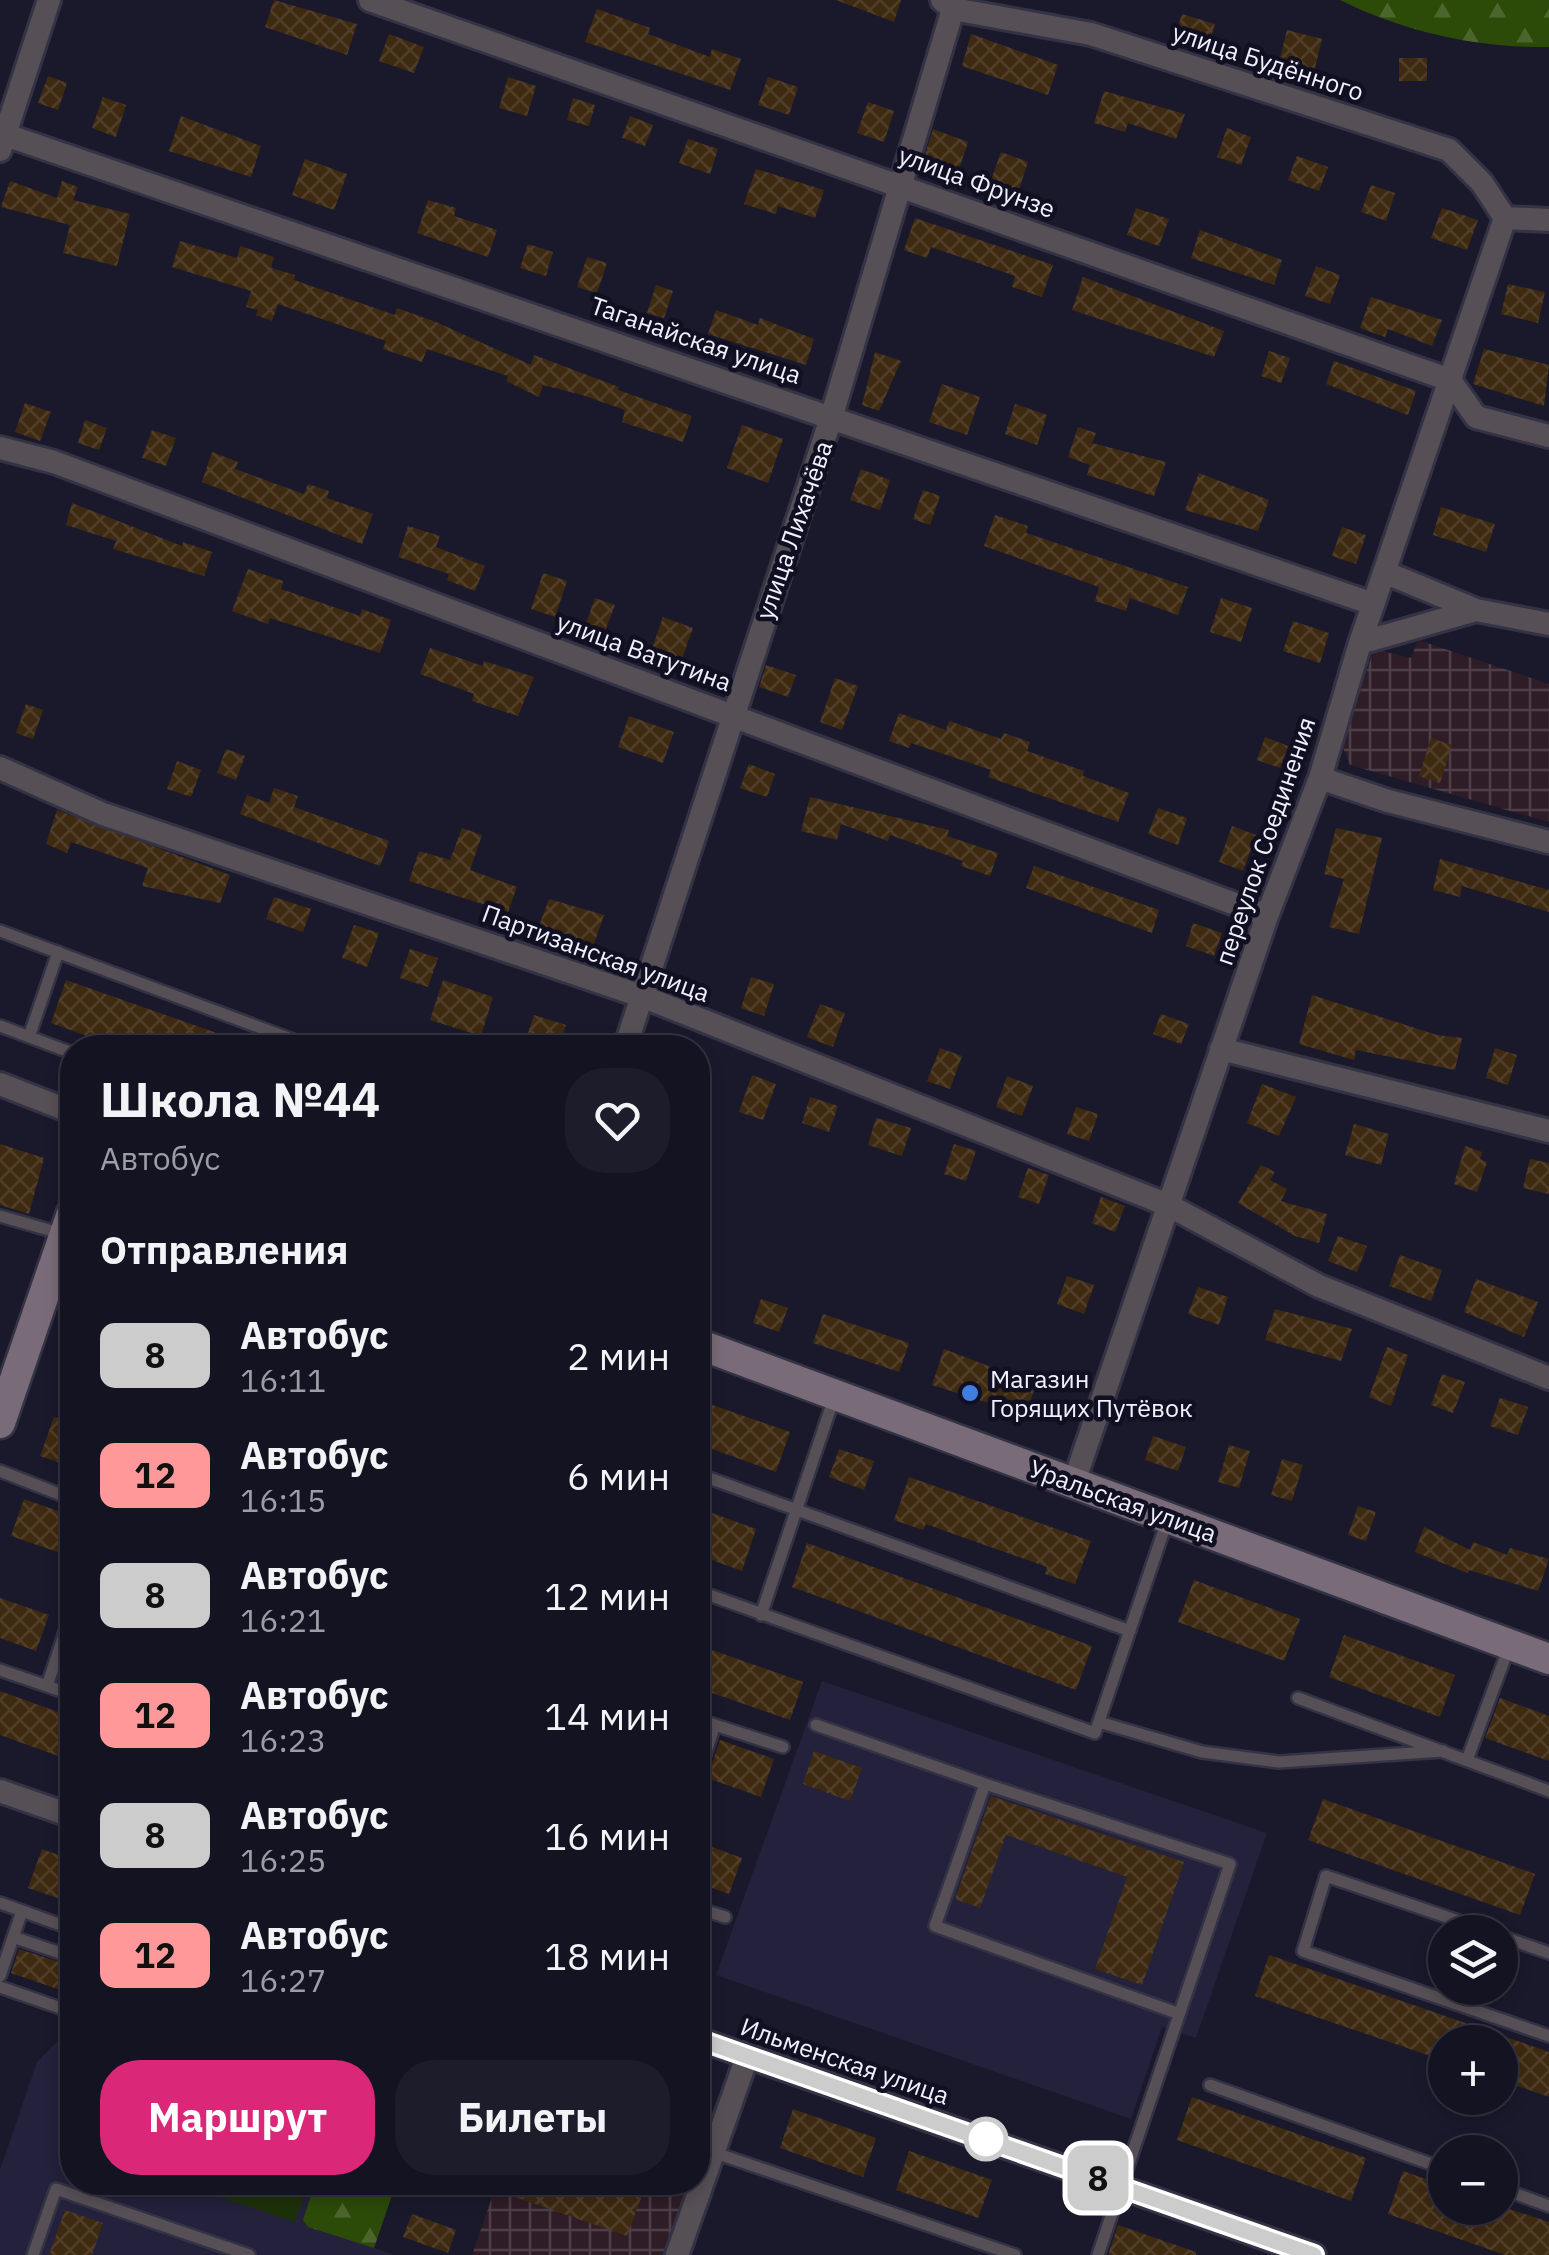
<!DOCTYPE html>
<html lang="ru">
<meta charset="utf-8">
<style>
body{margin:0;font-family:"IBM Plex Sans",sans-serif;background:#1d1c2a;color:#f1f3f6;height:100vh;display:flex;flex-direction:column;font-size:38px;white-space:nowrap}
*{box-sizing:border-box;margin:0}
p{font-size:32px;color:#9d9ea5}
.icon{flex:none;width:55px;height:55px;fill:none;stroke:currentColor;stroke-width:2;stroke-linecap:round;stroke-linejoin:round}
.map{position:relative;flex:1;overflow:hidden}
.panel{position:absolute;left:60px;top:1035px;width:650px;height:1160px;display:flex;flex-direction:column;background:#141321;border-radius:40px;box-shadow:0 5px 15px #0003,0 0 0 2px #33323f}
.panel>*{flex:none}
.badge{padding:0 20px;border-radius:15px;font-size:35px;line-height:65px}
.controls{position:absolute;left:1428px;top:1915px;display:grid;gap:20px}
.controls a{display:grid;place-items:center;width:90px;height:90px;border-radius:50%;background:#141321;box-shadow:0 5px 15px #0003,0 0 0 2px #33323f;font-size:50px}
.map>.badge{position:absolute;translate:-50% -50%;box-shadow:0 0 0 5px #fff}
h2{padding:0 40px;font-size:38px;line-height:90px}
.round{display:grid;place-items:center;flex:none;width:105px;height:105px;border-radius:40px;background:#1d1c2a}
.summary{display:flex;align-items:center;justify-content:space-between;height:170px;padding:0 40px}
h1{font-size:48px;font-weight:800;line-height:75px}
.button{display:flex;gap:20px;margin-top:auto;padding:20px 40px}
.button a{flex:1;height:115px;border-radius:40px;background:#db2777;color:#fff;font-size:40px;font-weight:800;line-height:115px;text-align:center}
.button a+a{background:#1d1c2a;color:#f1f3f6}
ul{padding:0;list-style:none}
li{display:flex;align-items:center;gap:30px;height:120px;padding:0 40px}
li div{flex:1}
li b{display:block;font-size:38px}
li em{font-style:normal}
li .badge{min-width:110px;font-weight:700;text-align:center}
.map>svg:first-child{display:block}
</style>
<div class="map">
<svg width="1549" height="2255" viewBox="0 0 1549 2255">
<defs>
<pattern id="industrial-grid" width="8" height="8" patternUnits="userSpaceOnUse" patternTransform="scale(2.5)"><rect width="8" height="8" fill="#2e1d26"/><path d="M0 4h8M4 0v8" fill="none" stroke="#4d3e47"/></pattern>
<pattern id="forest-firs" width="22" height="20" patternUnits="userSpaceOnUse" patternTransform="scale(2.5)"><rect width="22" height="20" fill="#2c4b08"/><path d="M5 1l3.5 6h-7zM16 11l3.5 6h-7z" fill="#4b652d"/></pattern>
<pattern id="building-cross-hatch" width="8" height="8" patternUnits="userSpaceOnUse" patternTransform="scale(2.5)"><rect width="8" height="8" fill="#3e2911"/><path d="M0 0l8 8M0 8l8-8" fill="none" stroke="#513e29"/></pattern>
</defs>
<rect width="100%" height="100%" fill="#1a192c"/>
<!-- built -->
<path fill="#23213b" d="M 822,1681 L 1267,1833 L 1196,2038 L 1162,2027 L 1131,2119 L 716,1975 Z
M 72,2026 L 72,2182 L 396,2183 L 374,2248 L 394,2255 L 0,2255 L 0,2170 L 37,2062 Z"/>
<!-- industrial -->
<path fill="url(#industrial-grid)" d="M 1418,640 L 1549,684 L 1549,822 L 1350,765 L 1342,745 L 1374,649 L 1411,658 Z
M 497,2183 L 684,2182 L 688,2184 L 663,2255 L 472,2255 Z"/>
<!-- forest -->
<path fill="url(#forest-firs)" d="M 1340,0 L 1549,0 L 1549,47 C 1476,48 1405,32 1340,0 Z
M 315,2183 L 396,2183 L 374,2248 L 308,2227 L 303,2220 Z"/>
<!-- park -->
<path fill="#1d3109" d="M 179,2183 L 308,2183 L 295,2222 Z"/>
<!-- building -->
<path fill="url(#building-cross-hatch)" d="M 274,0 L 357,24 L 347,55 L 265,27 Z
M 836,0 L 901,0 L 894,22 Z
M 597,9 L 650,28 L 648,34 L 710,57 L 712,49 L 741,59 L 730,90 L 585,42 Z
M 1182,14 L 1215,24 L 1207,50 L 1174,40 Z
M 1287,30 L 1322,39 L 1314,72 L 1279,62 Z
M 389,34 L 424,47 L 414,73 L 379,61 Z
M 971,34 L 1058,65 L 1048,95 L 962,66 Z
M 1399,58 L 1427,58 L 1427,81 L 1399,81 Z
M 48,76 L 67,83 L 58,110 L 38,103 Z
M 508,77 L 536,86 L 527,116 L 499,108 Z
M 768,77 L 798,87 L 789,115 L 758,105 Z
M 1104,91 L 1185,114 L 1176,139 L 1128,123 L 1125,132 L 1094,123 Z
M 103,97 L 126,105 L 116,137 L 92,128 Z
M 573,98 L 595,105 L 589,126 L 567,120 Z
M 868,102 L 894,111 L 884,142 L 857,133 Z
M 181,116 L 261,146 L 251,177 L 169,151 Z
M 630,116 L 653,125 L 645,146 L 622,138 Z
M 1227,128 L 1251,137 L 1241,165 L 1217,157 Z
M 933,129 L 968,142 L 958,172 L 923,161 Z
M 688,139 L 718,149 L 710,174 L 679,163 Z
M 1001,152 L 1028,162 L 1018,192 L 990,183 Z
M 1297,156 L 1328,167 L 1319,191 L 1288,180 Z
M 305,159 L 347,174 L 334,210 L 292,195 Z
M 756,169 L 824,190 L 815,218 L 778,206 L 776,214 L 744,204 Z
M 10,181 L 57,198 L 62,181 L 78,187 L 73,200 L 130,214 L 117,266 L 63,253 L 70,225 L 1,207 Z
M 1371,185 L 1395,193 L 1386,221 L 1361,212 Z
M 428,200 L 456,208 L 454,216 L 497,230 L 488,257 L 417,233 Z
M 1136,208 L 1169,219 L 1159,246 L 1127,235 Z
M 1442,208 L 1478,220 L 1467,250 L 1431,238 Z
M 915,218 L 1053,265 L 1042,297 L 1012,287 L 1015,276 L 931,247 L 927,258 L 904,250 Z
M 1200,230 L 1282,260 L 1274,285 L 1191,258 Z
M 180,241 L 237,258 L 240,246 L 274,257 L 271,268 L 295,275 L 294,280 L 395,315 L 397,308 L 436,322 L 531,365 L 534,355 L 619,387 L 618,390 L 692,416 L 683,442 L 622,422 L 625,410 L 582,395 L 543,385 L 539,397 L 506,381 L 508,376 L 427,349 L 422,362 L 383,349 L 386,341 L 278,304 L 272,321 L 256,315 L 258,310 L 246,307 L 251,291 L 172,267 Z
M 528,244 L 553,252 L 546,276 L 520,268 Z
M 587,257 L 607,263 L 597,293 L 577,287 Z
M 1316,266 L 1340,275 L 1330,304 L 1305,296 Z
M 1083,277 L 1224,331 L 1214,357 L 1072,310 Z
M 1508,284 L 1545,292 L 1538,323 L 1501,314 Z
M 656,285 L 673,291 L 664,318 L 647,313 Z
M 1371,297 L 1442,320 L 1432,346 L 1388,329 L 1385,337 L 1360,328 Z
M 716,310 L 758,325 L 760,318 L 814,339 L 806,365 L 708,334 Z
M 1484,349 L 1549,365 L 1544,406 L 1473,384 Z
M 1269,351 L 1290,358 L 1281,383 L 1261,376 Z
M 875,352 L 901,361 L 879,411 L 862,405 Z
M 1334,361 L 1416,391 L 1408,415 L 1326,384 Z
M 942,384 L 980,397 L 967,435 L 929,422 Z
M 25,403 L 51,412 L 40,441 L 15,432 Z
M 1015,404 L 1047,415 L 1037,445 L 1005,434 Z
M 85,420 L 107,428 L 99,450 L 78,443 Z
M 742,425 L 783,439 L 768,483 L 727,468 Z
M 1078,427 L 1096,433 L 1092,443 L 1166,462 L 1154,496 L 1087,475 L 1090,465 L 1068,457 Z
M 152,430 L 176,438 L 166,466 L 142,458 Z
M 212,452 L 238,462 L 235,469 L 304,494 L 308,484 L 329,491 L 327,498 L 373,514 L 362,544 L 202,482 Z
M 861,469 L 890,480 L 880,510 L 850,500 Z
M 1199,473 L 1269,500 L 1258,531 L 1185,510 Z
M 923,490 L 940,496 L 930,525 L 913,519 Z
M 72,503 L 182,546 L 183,542 L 212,552 L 204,576 L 113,549 L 116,541 L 66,525 Z
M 1441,507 L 1495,524 L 1486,552 L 1433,535 Z
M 995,515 L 1028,526 L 1026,533 L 1188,587 L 1178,615 L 1130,598 L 1126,611 L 1095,601 L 1099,587 L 984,546 Z
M 408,526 L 440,536 L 436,547 L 485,566 L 475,591 L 447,580 L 449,574 L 398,557 Z
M 1342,527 L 1366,535 L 1356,564 L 1332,556 Z
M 248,569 L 283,581 L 281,589 L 360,616 L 362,609 L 391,620 L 380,653 L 270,618 L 268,624 L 232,611 Z
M 543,573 L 567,581 L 555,617 L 531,609 Z
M 595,598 L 615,605 L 602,639 L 583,632 Z
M 1221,598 L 1252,608 L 1241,642 L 1210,632 Z
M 663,617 L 693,628 L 681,661 L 651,651 Z
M 1293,621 L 1329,633 L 1320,663 L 1283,651 Z
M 430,648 L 483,666 L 484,661 L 534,677 L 518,716 L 472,701 L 474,694 L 420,674 Z
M 766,665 L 796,675 L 788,697 L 759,687 Z
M 835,678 L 858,686 L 842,730 L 820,722 Z
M 26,704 L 43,710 L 33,739 L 16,733 Z
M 899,713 L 946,730 L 949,721 L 1001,739 L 1004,733 L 1030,742 L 1027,751 L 1084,771 L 1083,776 L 1129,793 L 1118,822 L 988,777 L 991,770 L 911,743 L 909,748 L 889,741 Z
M 629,716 L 674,732 L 663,763 L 618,747 Z
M 1265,737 L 1288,746 L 1280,768 L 1257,760 Z
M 1431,738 L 1452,745 L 1440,783 L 1419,776 Z
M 226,749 L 245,756 L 236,780 L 217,773 Z
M 177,761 L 201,770 L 191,797 L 167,789 Z
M 749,764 L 775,774 L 767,797 L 740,788 Z
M 274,788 L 298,796 L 294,807 L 389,841 L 380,866 L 240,814 L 247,795 L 269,803 Z
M 810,797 L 949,830 L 947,836 L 998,853 L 990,876 L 961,866 L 963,861 L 890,835 L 888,841 L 841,824 L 837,840 L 801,831 Z
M 1158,808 L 1187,818 L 1178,845 L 1148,834 Z
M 57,810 L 230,875 L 220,903 L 142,886 L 148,868 L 71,842 L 67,853 L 46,844 Z
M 1232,826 L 1256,835 L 1243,871 L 1219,862 Z
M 462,828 L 482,835 L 470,870 L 517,887 L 508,912 L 409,881 L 419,851 L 450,860 Z
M 1336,828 L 1382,838 L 1359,934 L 1329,927 L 1344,879 L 1324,874 Z
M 1440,859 L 1549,890 L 1549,912 L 1462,886 L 1460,897 L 1433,890 Z
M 1034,866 L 1159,910 L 1152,933 L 1026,888 Z
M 274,897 L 311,909 L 303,932 L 266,919 Z
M 549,899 L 604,915 L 594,944 L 539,926 Z
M 1193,923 L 1222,933 L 1214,956 L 1186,946 Z
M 354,925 L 379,933 L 367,967 L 342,958 Z
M 410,949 L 438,958 L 428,987 L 400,978 Z
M 751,977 L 774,984 L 764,1016 L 741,1008 Z
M 66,980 L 251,1045 L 251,1048 L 120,1048 L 51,1023 Z
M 443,980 L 493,997 L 481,1036 L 430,1020 Z
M 1312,995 L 1437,1035 L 1462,1038 L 1455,1070 L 1356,1050 L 1354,1060 L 1299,1044 Z
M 820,1004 L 845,1013 L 833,1047 L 807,1037 Z
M 1161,1014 L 1189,1024 L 1181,1044 L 1153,1034 Z
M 534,1015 L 566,1025 L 558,1048 L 523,1048 Z
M 940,1048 L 962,1056 L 950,1089 L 927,1081 Z
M 1495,1048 L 1517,1055 L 1508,1085 L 1486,1078 Z
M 752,1075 L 776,1084 L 763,1120 L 739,1112 Z
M 1007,1076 L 1033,1086 L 1022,1116 L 996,1107 Z
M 1262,1084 L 1296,1097 L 1279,1136 L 1247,1123 Z
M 810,1097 L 838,1106 L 829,1132 L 802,1123 Z
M 1076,1107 L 1098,1114 L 1089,1141 L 1067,1134 Z
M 876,1118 L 911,1128 L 902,1156 L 868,1145 Z
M 1354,1124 L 1389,1134 L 1381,1165 L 1345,1155 Z
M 0,1144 L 44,1158 L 29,1214 L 0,1205 Z
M 954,1144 L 976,1151 L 966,1181 L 944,1174 Z
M 1465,1146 L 1482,1152 L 1480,1159 L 1487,1162 L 1477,1192 L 1454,1184 Z
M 1530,1159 L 1549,1163 L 1549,1194 L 1523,1188 Z
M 1261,1165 L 1275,1172 L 1270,1180 L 1287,1189 L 1281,1201 L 1327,1214 L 1319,1243 L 1295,1236 L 1238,1203 Z
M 1028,1168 L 1049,1175 L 1039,1204 L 1018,1197 Z
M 1101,1197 L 1125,1206 L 1115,1232 L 1092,1223 Z
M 1338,1236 L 1367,1246 L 1357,1272 L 1328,1261 Z
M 1400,1255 L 1442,1270 L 1431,1301 L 1389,1286 Z
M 1067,1276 L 1094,1285 L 1084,1314 L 1057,1304 Z
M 1476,1279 L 1538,1302 L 1524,1337 L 1464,1312 Z
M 1198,1287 L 1228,1297 L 1219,1325 L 1188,1314 Z
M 761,1299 L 788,1308 L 779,1332 L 753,1323 Z
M 1275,1309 L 1352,1329 L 1341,1361 L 1265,1340 Z
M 823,1314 L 909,1343 L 899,1372 L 813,1343 Z
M 1387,1347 L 1408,1355 L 1391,1406 L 1369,1397 Z
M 944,1349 L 1036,1384 L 1024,1420 L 997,1411 L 998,1406 L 932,1385 Z
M 1442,1374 L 1465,1382 L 1453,1413 L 1431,1405 Z
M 1500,1398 L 1528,1407 L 1518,1435 L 1490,1426 Z
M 698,1400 L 790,1432 L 776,1472 L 698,1444 Z
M 54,1417 L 72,1423 L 72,1467 L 40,1456 Z
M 1153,1436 L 1186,1447 L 1178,1471 L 1145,1460 Z
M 1229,1445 L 1250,1451 L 1239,1488 L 1218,1482 Z
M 839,1449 L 874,1461 L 864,1490 L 829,1477 Z
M 1282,1459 L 1303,1465 L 1292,1501 L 1271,1495 Z
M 909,1477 L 1091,1541 L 1075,1584 L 1045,1574 L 1047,1567 L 962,1537 L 926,1524 L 923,1530 L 894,1520 Z
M 24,1499 L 72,1516 L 69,1556 L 11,1536 Z
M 1358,1506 L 1376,1512 L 1366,1541 L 1348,1535 Z
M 698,1508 L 756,1529 L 742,1571 L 698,1555 Z
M 1424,1527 L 1470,1550 L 1473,1542 L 1507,1555 L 1510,1548 L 1549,1559 L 1538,1591 L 1469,1570 L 1467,1573 L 1415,1552 Z
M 807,1543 L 1092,1646 L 1076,1690 L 792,1587 Z
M 1194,1580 L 1300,1619 L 1284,1661 L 1178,1622 Z
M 0,1598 L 49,1615 L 36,1651 L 0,1638 Z
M 1344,1635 L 1455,1675 L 1440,1717 L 1329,1677 Z
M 698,1645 L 803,1682 L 790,1720 L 698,1688 Z
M 0,1691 L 72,1717 L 61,1757 L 0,1735 Z
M 1500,1698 L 1549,1716 L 1549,1761 L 1485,1738 Z
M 720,1740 L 774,1759 L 761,1797 L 707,1778 Z
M 814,1751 L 862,1768 L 850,1801 L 803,1784 Z
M 991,1796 L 1184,1862 L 1142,1985 L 1095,1969 L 1127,1877 L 1006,1835 L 980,1908 L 955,1899 Z
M 1323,1799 L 1535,1874 L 1520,1915 L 1308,1840 Z
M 698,1842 L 742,1858 L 729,1894 L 698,1883 Z
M 42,1849 L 72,1860 L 72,1903 L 28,1888 Z
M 19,1949 L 72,1966 L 72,1994 L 11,1973 Z
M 1269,1955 L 1549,2052 L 1549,2097 L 1500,2080 L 1500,2042 L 1445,2042 L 1445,2061 L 1255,1996 Z
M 1192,2097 L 1366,2158 L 1351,2201 L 1177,2140 Z
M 793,2109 L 876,2138 L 863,2177 L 780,2148 Z
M 909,2151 L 992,2180 L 978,2218 L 896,2190 Z
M 1403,2171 L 1445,2186 L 1445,2208 L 1506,2208 L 1549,2222 L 1549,2255 L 1505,2255 L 1388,2214 Z
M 520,2182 L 597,2182 L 641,2198 L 627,2236 L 515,2197 Z
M 65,2210 L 103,2223 L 92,2255 L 49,2255 Z
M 412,2214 L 456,2230 L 448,2253 L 403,2237 Z
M 1118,2225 L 1196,2252 L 1196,2255 L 1108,2255 Z"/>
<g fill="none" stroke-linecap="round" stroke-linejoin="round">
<defs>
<path id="lane" d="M 0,931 L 304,1044 L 303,1048
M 0,1026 L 72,1053
M 29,1037 L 58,952
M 0,1216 L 63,1234
M 0,1471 L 72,1499
M 698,1474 L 1130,1631
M 698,1591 L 1095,1733 L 1167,1521
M 72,1611 L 47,1686 L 72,1695
M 761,1615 L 834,1398
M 0,1670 L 47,1686
M 1298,1698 L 1549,1791
M 698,1719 L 715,1725 L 698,1775
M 1099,1722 L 1202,1752 L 1279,1762 L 1443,1751
M 715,1725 L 783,1747
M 816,1725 L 985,1784
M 1467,1760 L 1509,1647
M 0,1903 L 72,1929
M 698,1908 L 725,1917
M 1491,1932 L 1326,1876 L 1303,1951 L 1549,2036
M 1500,1936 L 1549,1953
M 13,1937 L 72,1957
M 0,1976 L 22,1911
M 0,1987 L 72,2012
M 1453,2003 L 1458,1988
M 1210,2085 L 1445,2169
M 698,2147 L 1015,2255
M 1500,2188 L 1549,2206
M 33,2255 L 56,2189 L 249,2255
M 1098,2255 L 1230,1864 L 985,1784 L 935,1926 L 1177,2013"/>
<path id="street" d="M 370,0 L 1450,380 L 1476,417 L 1549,436
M 942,0 L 953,9 L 1091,34 L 1449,150 L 1482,183 L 1505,218 L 1549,220
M 0,133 L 1373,604
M 0,150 L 49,0
M 0,448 L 54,462 L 1267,916
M 1384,572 L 1476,610 L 1549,624
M 1360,643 L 1476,610
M 0,768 L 103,814 L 644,997 L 1168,1205 L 1319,1286 L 1549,1378
M 1320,778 L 1388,801 L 1549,842
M 625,1048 L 832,415 L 953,9
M 1221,1049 L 1549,1131
M 0,1084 L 72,1112
M 1074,1482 L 1267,916 L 1320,778 L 1360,643 L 1505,218
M 0,1791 L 72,1816
M 698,2039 L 1314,2255
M 677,2255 L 747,2057"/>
<path id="secondary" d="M 698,1344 L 1549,1659
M 0,1423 L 72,1213"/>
</defs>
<!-- lane casing -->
<use href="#lane" stroke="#343345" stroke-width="16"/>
<!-- street casing -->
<use href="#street" stroke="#343345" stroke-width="28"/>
<!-- secondary casing -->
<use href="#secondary" stroke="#343345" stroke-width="35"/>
<!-- lane -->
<use href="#lane" stroke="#574f56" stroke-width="11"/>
<!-- street -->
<use href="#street" stroke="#574f56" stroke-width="22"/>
<!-- secondary -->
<use href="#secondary" stroke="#796b77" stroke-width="30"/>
</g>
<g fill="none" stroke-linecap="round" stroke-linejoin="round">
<defs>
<path id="line" d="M 698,2039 L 1314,2255"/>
</defs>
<!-- line casing -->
<use href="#line" stroke="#fff" stroke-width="22"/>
<!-- line -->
<use href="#line" stroke="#ccc" stroke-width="15"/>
</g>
<!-- markers -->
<circle fill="#3f7fe0" stroke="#111022" stroke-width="4" cx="970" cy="1393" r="10"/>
<circle fill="#fff" stroke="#ccc" stroke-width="5" cx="986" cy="2139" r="20"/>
<g text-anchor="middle" stroke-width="9" stroke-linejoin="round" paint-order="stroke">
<!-- street labels -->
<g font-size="25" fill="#f0f0fe" stroke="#111022">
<text transform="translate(1268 62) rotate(18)" y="9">улица Будённого</text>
<text transform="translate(977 182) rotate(20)" y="9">улица Фрунзе</text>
<text transform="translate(696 340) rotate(19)" y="9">Таганайская улица</text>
<text transform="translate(794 530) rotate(-71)" y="9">улица Лихачёва</text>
<text transform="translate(644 652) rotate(20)" y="9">улица Ватутина</text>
<text transform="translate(1265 841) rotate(-71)" y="9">переулок Соединения</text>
<text transform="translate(596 953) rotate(20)" y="9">Партизанская улица</text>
<text transform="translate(1123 1501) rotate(20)" y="9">Уральская улица</text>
<text transform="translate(845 2061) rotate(19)" y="9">Ильменская улица</text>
</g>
<!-- poi labels -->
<g font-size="25" fill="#f0f0fe" stroke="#111022" text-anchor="start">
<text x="990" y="1388">Магазин<tspan x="990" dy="29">Горящих Путёвок</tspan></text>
</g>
</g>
</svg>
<div class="controls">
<a><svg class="icon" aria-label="layers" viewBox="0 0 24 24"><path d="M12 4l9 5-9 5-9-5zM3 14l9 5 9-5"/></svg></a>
<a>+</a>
<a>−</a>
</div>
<b class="badge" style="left:1098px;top:2178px;background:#ccc;color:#111">8</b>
<section class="panel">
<div class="summary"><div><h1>Школа №44</h1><p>Автобус</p></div><a class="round"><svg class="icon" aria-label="heart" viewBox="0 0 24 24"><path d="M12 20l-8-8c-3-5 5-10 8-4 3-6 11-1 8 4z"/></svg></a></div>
<h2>Отправления</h2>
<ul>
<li><span class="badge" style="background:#ccc;color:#111">8</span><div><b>Автобус</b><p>16:11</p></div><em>2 мин</em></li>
<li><span class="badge" style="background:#f99;color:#111">12</span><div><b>Автобус</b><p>16:15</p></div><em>6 мин</em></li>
<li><span class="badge" style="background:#ccc;color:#111">8</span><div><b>Автобус</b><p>16:21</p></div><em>12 мин</em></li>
<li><span class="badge" style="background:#f99;color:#111">12</span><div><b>Автобус</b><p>16:23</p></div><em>14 мин</em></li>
<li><span class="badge" style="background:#ccc;color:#111">8</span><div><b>Автобус</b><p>16:25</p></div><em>16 мин</em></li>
<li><span class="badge" style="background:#f99;color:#111">12</span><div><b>Автобус</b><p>16:27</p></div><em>18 мин</em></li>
</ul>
<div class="button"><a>Маршрут</a><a>Билеты</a></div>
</section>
</div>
